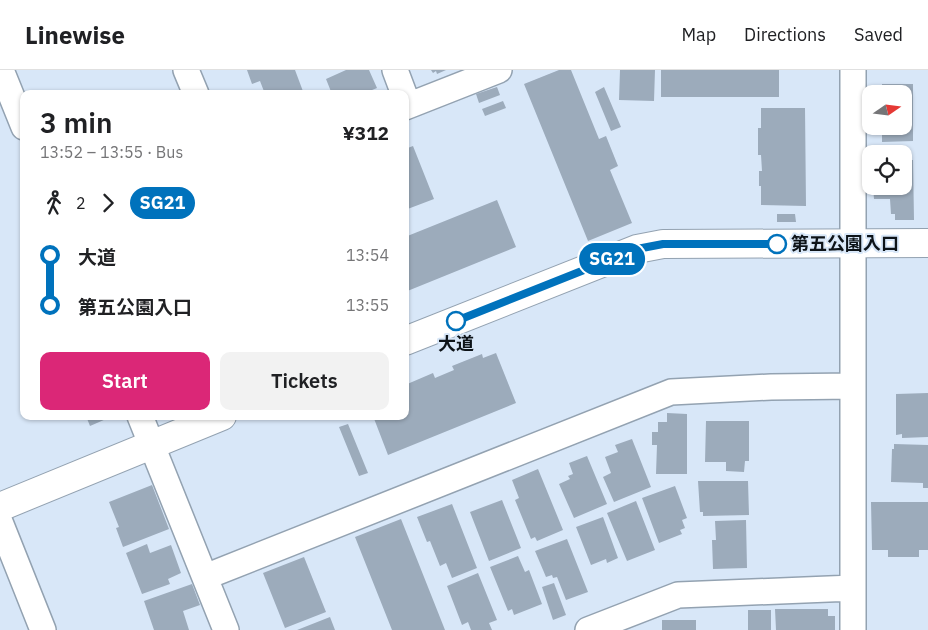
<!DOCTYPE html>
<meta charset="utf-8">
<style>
body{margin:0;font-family:"IBM Plex Sans","Noto Sans JP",sans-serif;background:#f2f2f2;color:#202124;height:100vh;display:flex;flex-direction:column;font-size:19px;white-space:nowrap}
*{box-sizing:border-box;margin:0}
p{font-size:16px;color:#757577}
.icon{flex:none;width:28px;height:28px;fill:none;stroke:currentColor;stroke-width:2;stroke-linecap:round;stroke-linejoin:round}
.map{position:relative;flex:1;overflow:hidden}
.sheet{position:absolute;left:20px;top:20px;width:389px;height:330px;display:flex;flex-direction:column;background:#fff;border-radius:10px;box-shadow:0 1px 4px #0004}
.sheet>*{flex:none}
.badge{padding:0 10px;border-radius:16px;font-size:18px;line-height:32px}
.needle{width:32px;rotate:76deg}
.tools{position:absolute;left:862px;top:15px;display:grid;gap:10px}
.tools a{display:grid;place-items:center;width:50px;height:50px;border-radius:10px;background:#fff;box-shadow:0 1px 4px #0004;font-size:25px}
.map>.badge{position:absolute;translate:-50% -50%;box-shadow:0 0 0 2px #fff}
.legs{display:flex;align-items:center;gap:8px;height:55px;padding:0 20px;font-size:16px}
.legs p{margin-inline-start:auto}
.overview{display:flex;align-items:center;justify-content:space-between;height:85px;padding:0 20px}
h1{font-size:28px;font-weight:600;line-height:38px}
.button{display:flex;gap:10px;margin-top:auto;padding:10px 20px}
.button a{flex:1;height:58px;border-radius:10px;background:#db2777;color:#fff;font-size:20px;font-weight:600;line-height:58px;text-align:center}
.button a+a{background:#f2f2f2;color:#202124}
ul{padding:0 20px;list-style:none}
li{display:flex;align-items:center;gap:18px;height:50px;font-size:19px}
li i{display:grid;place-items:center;width:8px;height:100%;margin:0 6px;background:currentColor}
li i::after{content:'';width:12px;height:12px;margin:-6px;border:4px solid;border-radius:50%;background:#fff}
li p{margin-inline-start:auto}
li:first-child i{background:linear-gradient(#0000 50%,currentColor 0)}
li:last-child i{background:linear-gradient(currentColor 50%,#0000 0)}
header{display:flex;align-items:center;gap:30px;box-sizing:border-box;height:70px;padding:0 25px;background:#fff;border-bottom:1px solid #e0e0e0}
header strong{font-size:24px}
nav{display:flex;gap:28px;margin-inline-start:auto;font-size:18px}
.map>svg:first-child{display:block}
</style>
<header>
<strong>Linewise</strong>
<nav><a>Map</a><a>Directions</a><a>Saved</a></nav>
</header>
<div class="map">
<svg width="928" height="560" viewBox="0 0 928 560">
<rect width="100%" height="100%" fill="#d8e7f8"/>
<!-- building -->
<path fill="#9cabbb" d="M 247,0 L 295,0 L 304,24 L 265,24 L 260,11 L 252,14 Z
M 346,0 L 369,0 L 377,18 L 372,20 L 373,24 L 332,24 L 326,9 Z
M 431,0 L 446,0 L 437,4 L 436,1 L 433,3 Z
M 559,0 L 571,0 L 599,69 L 606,66 L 618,96 L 610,100 L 632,153 L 588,171 L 524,14 Z
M 620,0 L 655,0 L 654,31 L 619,30 Z
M 661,0 L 779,0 L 779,27 L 661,27 Z
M 882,14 L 913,14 L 913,71 L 882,72 L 882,56 L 904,56 L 904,24 L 882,24 Z
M 497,17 L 500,25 L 479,33 L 476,24 Z
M 604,17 L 621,57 L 611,61 L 595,22 Z
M 503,31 L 506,38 L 485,46 L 482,39 Z
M 761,38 L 805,38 L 806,136 L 761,135 L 761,116 L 759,116 L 759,101 L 762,101 L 761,85 L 758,85 L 758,58 L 761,58 Z
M 413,76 L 434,129 L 405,140 L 405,79 Z
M 904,90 L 913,90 L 914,150 L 895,150 L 895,144 L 891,144 L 890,129 L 874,129 L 873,116 L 904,116 Z
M 497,130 L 516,177 L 405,222 L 405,167 Z
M 777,144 L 795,144 L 796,152 L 777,152 Z
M 496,283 L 516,333 L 388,385 L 373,346 L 405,346 L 405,315 L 433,303 L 435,308 L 454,300 L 452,296 L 482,284 L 483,288 Z
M 928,323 L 928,367 L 902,368 L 902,364 L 896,365 L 896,324 Z
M 667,343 L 687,344 L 687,404 L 656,404 L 657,375 L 652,375 L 652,362 L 658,362 L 658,352 L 667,352 Z
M 86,346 L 113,346 L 90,356 Z
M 706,351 L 749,351 L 749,391 L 745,391 L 744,402 L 726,401 L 726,392 L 705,392 Z
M 348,354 L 368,403 L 359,406 L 339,357 Z
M 632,369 L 651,417 L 614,432 L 603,407 L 611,403 L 605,387 L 618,382 L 615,375 Z
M 894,374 L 928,375 L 928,418 L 923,418 L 923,413 L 891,412 L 892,379 L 894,379 Z
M 587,386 L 607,434 L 574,448 L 559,414 L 570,409 L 568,406 L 573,404 L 569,393 Z
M 538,399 L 563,460 L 537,471 L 535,467 L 531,469 L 515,430 L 519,428 L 512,410 Z
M 698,411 L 748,411 L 749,445 L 703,446 L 703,442 L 700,442 Z
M 152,415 L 169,459 L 123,477 L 116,458 L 119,457 L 109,432 Z
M 675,416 L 687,448 L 682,450 L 685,458 L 680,460 L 682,464 L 659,473 L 642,428 Z
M 502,430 L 521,478 L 489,491 L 470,442 Z
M 636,431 L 655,480 L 627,491 L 607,443 Z
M 871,432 L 928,432 L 928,480 L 919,480 L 919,487 L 888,487 L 888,480 L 872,480 Z
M 452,434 L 477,498 L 452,508 L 446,493 L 440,496 L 430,471 L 427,472 L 417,447 Z
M 603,447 L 618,488 L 607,493 L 606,489 L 591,495 L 576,457 Z
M 401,449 L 445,560 L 392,560 L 355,467 Z
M 746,450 L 747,498 L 713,499 L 712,470 L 716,470 L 715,451 Z
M 567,469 L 588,522 L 566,530 L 557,507 L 553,508 L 552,505 L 546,507 L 535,481 Z
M 147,474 L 150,483 L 171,475 L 181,503 L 168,509 L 170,514 L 142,524 L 126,483 Z
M 518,486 L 525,502 L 529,500 L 542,534 L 514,545 L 512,539 L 508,541 L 490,497 Z
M 304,487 L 326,542 L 285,558 L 263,503 Z
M 478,503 L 497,550 L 489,553 L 492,560 L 471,560 L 468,552 L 462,555 L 447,516 Z
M 554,513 L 566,545 L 553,550 L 542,517 Z
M 192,514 L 200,535 L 183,541 L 189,560 L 154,560 L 144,531 Z
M 775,539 L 828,539 L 828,546 L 835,546 L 835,560 L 776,560 Z
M 748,540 L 771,540 L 771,560 L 748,560 Z
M 330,547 L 335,560 L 297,560 Z
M 662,550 L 696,550 L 696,560 L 662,560 Z"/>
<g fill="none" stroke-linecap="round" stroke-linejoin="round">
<defs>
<path id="street" d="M 1,0 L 24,57
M 186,0 L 196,24
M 395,0 L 404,24
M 853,0 L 853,560
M 405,37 L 499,0
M 140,346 L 226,560
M 0,452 L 43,560
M 205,507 L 671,322 L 771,317 L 853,316
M 588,560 L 678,525 L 853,518"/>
<path id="secondary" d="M 405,271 L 637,179 L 663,174 L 928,173
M 0,437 L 222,346"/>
</defs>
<!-- street casing -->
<use href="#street" stroke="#93a2b1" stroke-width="28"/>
<!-- secondary casing -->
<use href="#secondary" stroke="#93a2b1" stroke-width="30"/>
<!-- street -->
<use href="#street" stroke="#fff" stroke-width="25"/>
<!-- secondary -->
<use href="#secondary" stroke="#fff" stroke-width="28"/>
</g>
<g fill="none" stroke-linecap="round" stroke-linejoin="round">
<defs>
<path id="line-1" d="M 456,251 L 637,179 L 663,174 L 777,174"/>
</defs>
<!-- line-1 casing -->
<use href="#line-1" stroke="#fff" stroke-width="11"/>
<!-- line-1 -->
<use href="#line-1" stroke="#0072bc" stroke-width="8"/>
</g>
<!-- markers -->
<g fill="#fff" stroke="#0072bc" stroke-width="2.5">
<circle cx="777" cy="174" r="9"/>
<circle cx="456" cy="251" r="9"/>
</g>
<g text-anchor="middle" stroke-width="4" stroke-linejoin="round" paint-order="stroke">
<!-- stop labels -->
<g font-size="18" font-weight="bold" fill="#0d1318" stroke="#d8e7f8" text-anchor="start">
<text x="791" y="180">第五公園入口</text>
<text x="456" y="280" text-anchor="middle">大道</text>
</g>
</g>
</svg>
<div class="tools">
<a><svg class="needle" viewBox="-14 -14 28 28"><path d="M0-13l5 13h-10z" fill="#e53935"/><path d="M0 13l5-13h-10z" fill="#757577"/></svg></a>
<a><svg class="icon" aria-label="locate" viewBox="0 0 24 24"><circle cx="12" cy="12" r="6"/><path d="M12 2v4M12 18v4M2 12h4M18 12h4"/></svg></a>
</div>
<b class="badge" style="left:612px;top:189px;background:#0072bc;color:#fff">SG21</b>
<section class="sheet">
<div class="overview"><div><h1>3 min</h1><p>13:52 – 13:55 · Bus</p></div><b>¥312</b></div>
<div class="legs"><svg class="icon" aria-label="walk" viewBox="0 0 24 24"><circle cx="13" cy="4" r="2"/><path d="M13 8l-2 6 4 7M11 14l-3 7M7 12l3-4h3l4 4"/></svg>2<svg class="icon" aria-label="forward" viewBox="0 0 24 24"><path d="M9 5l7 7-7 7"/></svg><b class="badge" style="background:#0072bc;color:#fff">SG21</b></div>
<ul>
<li><i style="color:#0072bc"></i><b>大道</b><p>13:54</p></li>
<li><i style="color:#0072bc"></i><b>第五公園入口</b><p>13:55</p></li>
</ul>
<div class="button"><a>Start</a><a>Tickets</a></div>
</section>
</div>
